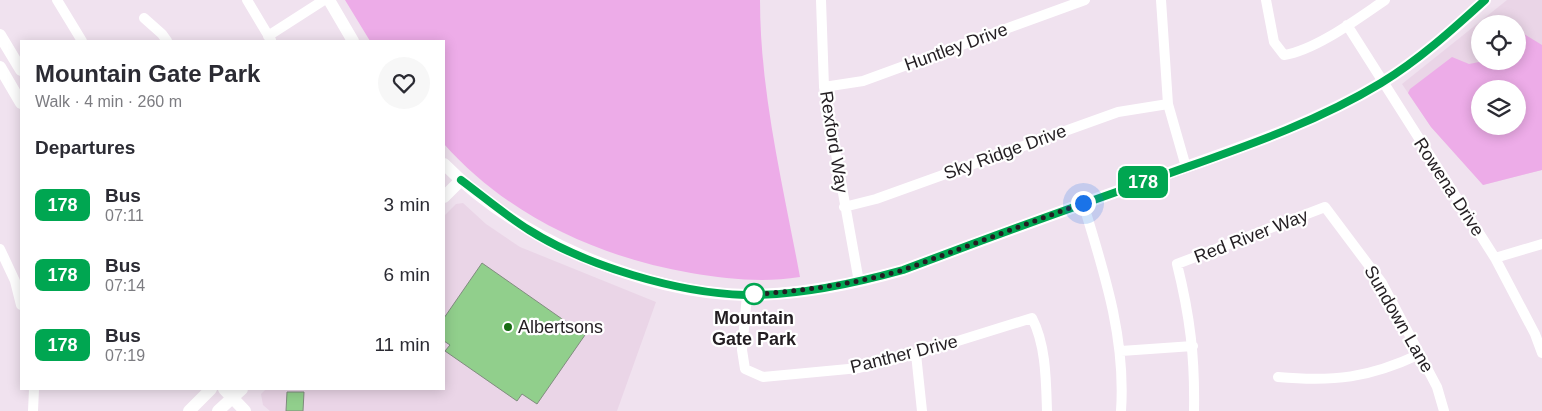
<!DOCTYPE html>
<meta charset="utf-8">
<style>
body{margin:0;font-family:Helvetica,sans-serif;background:#f7f7f7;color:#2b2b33;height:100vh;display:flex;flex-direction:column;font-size:19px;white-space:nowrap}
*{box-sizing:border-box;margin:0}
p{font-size:16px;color:#7c7c81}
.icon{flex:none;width:28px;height:28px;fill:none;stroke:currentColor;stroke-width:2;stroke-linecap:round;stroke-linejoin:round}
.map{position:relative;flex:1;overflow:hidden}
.drawer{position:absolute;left:20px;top:40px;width:425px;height:350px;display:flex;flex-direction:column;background:#fff;border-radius:0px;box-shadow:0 2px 12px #0003}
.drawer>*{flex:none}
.badge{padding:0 10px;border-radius:8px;font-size:18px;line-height:32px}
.tools{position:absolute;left:1471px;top:15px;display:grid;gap:10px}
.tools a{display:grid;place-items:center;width:55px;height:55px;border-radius:50%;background:#fff;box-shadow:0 2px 12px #0003;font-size:25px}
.you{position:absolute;width:25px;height:25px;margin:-12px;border:4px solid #fff;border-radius:50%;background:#1a73e8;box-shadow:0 0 0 8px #1a73e833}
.map>.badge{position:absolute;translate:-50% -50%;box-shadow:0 0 0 2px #fff}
h2{padding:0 15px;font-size:19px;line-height:45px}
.round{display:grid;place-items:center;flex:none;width:52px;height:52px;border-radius:26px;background:#f7f7f7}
.head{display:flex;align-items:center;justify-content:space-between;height:85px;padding:0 15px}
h1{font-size:24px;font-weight:600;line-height:38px}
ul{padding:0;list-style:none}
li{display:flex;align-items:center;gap:15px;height:70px;padding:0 15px}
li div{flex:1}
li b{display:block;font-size:19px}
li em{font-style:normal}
li .badge{min-width:55px;font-weight:700;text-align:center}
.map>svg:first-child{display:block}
</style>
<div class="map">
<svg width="1542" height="411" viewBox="0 0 1542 411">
<rect width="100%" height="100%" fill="#f0e2ef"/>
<!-- built -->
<path fill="#ead5e7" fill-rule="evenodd" d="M 1507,0 L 1542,0 L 1542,170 L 1483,185 L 1431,127 L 1402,84 ZM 1480,24 L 1518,24 L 1518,61 L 1480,61 ZM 1480,89 L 1518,89 L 1518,126 L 1480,126 Z
M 463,203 L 486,224 L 520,247 L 656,302 L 617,411 L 270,411 L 263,405 L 261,394 L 266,389 L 444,389 L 444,216 L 456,204 Z"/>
<!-- green -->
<path fill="#edace8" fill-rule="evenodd" d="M 345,0 L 760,0 C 760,93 783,185 800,277 C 763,283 728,279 691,273 C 597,257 507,215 444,144 L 444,41 L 370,41 Z
M 1519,31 L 1542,45 L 1542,170 L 1483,185 L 1431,127 L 1408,93 L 1410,89 L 1452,57 L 1469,64 L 1484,61 L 1518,61 ZM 1480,89 L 1518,89 L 1518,126 L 1480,126 Z"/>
<!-- building -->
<path fill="#91cf8c" stroke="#808c7f" d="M 482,263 L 585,335 L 537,404 L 522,394 L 517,401 L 445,351 L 450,345 L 444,341 L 444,318 Z
M 287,392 L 304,392 L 303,411 L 286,411 Z"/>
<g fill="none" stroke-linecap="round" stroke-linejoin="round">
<!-- minor -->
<path stroke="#fff" stroke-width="10" d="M 57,0 L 82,41
M 247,0 L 271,40
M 821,0 L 824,87 L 859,282
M 1161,0 L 1168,104 L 1186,167
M 1266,0 L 1274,42 L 1284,55 C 1316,50 1357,19 1385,0
M 144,18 L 162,34 L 167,41
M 1347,25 L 1495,258 L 1535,334 L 1542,353
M 268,36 L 324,0
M 824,87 L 863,81 L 1085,0
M 1083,203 C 1104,272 1126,338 1121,411
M 844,207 L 876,199 L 1118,112 L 1168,104
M 0,249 L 15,281 L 21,305
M 1495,258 L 1542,244
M 747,295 L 742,350 L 745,369 L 763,377 L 859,368 L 916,354 L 1032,318 C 1046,345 1046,380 1047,411
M 1121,351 L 1193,346
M 916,354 L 922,411
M 1278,377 C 1334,382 1369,378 1420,354
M 33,411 L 34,389
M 1194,411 C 1195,357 1190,316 1177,264 L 1325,207 L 1382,283 L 1437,387 L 1444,411"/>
<!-- major -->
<path stroke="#fff" stroke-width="12" d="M 329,0 L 353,41
M 0,35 L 21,70
M 0,67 L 21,103
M 444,164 C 517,238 642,293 746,295 C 797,295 854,284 903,270 C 985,239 1068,209 1152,179 C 1230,151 1310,126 1381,83 C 1419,60 1453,30 1485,0
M 444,197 L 461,180
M 224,389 L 245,411
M 189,411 L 211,389
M 218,411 L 242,389"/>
</g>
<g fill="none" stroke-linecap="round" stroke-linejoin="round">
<defs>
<path id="line" d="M 461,180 C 484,197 505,215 529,230 C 586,266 678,293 745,295 C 794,296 856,283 903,270 C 988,238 1073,207 1159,177 C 1234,150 1312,125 1381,83 C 1419,60 1452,30 1485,0"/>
</defs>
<!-- line casing -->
<use href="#line" stroke="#fff" stroke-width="11"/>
<!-- line -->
<use href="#line" stroke="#00a651" stroke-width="8"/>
<!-- walk -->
<path stroke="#231e22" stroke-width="5" stroke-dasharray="0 9" d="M 754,294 L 747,295 C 800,291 852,285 903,270 L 1083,203"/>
</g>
<!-- markers -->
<circle fill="#fff" stroke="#00a651" stroke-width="2.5" cx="754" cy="294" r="10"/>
<circle fill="#176c13" stroke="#fff" stroke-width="2" cx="508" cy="327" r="5"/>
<g text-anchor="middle" stroke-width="4.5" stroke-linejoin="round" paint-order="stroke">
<!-- street labels -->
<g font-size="18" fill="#231e22" stroke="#fff">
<text transform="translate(956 47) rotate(-20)" y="6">Huntley Drive</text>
<text transform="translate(834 142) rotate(81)" y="6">Rexford Way</text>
<text transform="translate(1005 152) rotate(-20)" y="6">Sky Ridge Drive</text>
<text transform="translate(1449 187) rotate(57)" y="6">Rowena Drive</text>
<text transform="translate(1251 236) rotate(-21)" y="6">Red River Way</text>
<text transform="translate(1399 319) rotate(60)" y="6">Sundown Lane</text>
<text transform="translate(904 354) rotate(-14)" y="6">Panther Drive</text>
</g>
<!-- stop labels -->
<g font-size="18" font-weight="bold" fill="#231e22" stroke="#fff">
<text x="754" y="324">Mountain<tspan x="754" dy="21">Gate Park</tspan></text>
</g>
<!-- poi labels -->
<g font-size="18" fill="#231e22" stroke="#fff" text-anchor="start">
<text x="518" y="333">Albertsons</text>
</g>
</g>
</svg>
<div class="tools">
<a><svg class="icon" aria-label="locate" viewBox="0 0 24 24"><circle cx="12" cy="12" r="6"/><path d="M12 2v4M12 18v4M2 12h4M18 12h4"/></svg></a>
<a><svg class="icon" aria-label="layers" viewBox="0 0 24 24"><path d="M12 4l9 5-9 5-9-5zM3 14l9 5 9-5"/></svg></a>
</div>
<div class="you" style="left:1083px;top:203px"></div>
<b class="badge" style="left:1143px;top:182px;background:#00a651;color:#fff">178</b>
<section class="drawer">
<div class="head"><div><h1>Mountain Gate Park</h1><p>Walk · 4 min · 260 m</p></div><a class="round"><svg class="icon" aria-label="heart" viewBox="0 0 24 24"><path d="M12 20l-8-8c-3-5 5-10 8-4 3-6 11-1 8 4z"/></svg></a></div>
<h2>Departures</h2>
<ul>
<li><span class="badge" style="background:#00a651;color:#fff">178</span><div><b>Bus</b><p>07:11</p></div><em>3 min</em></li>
<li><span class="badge" style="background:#00a651;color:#fff">178</span><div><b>Bus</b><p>07:14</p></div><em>6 min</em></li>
<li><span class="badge" style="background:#00a651;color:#fff">178</span><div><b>Bus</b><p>07:19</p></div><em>11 min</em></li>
</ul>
</section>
</div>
